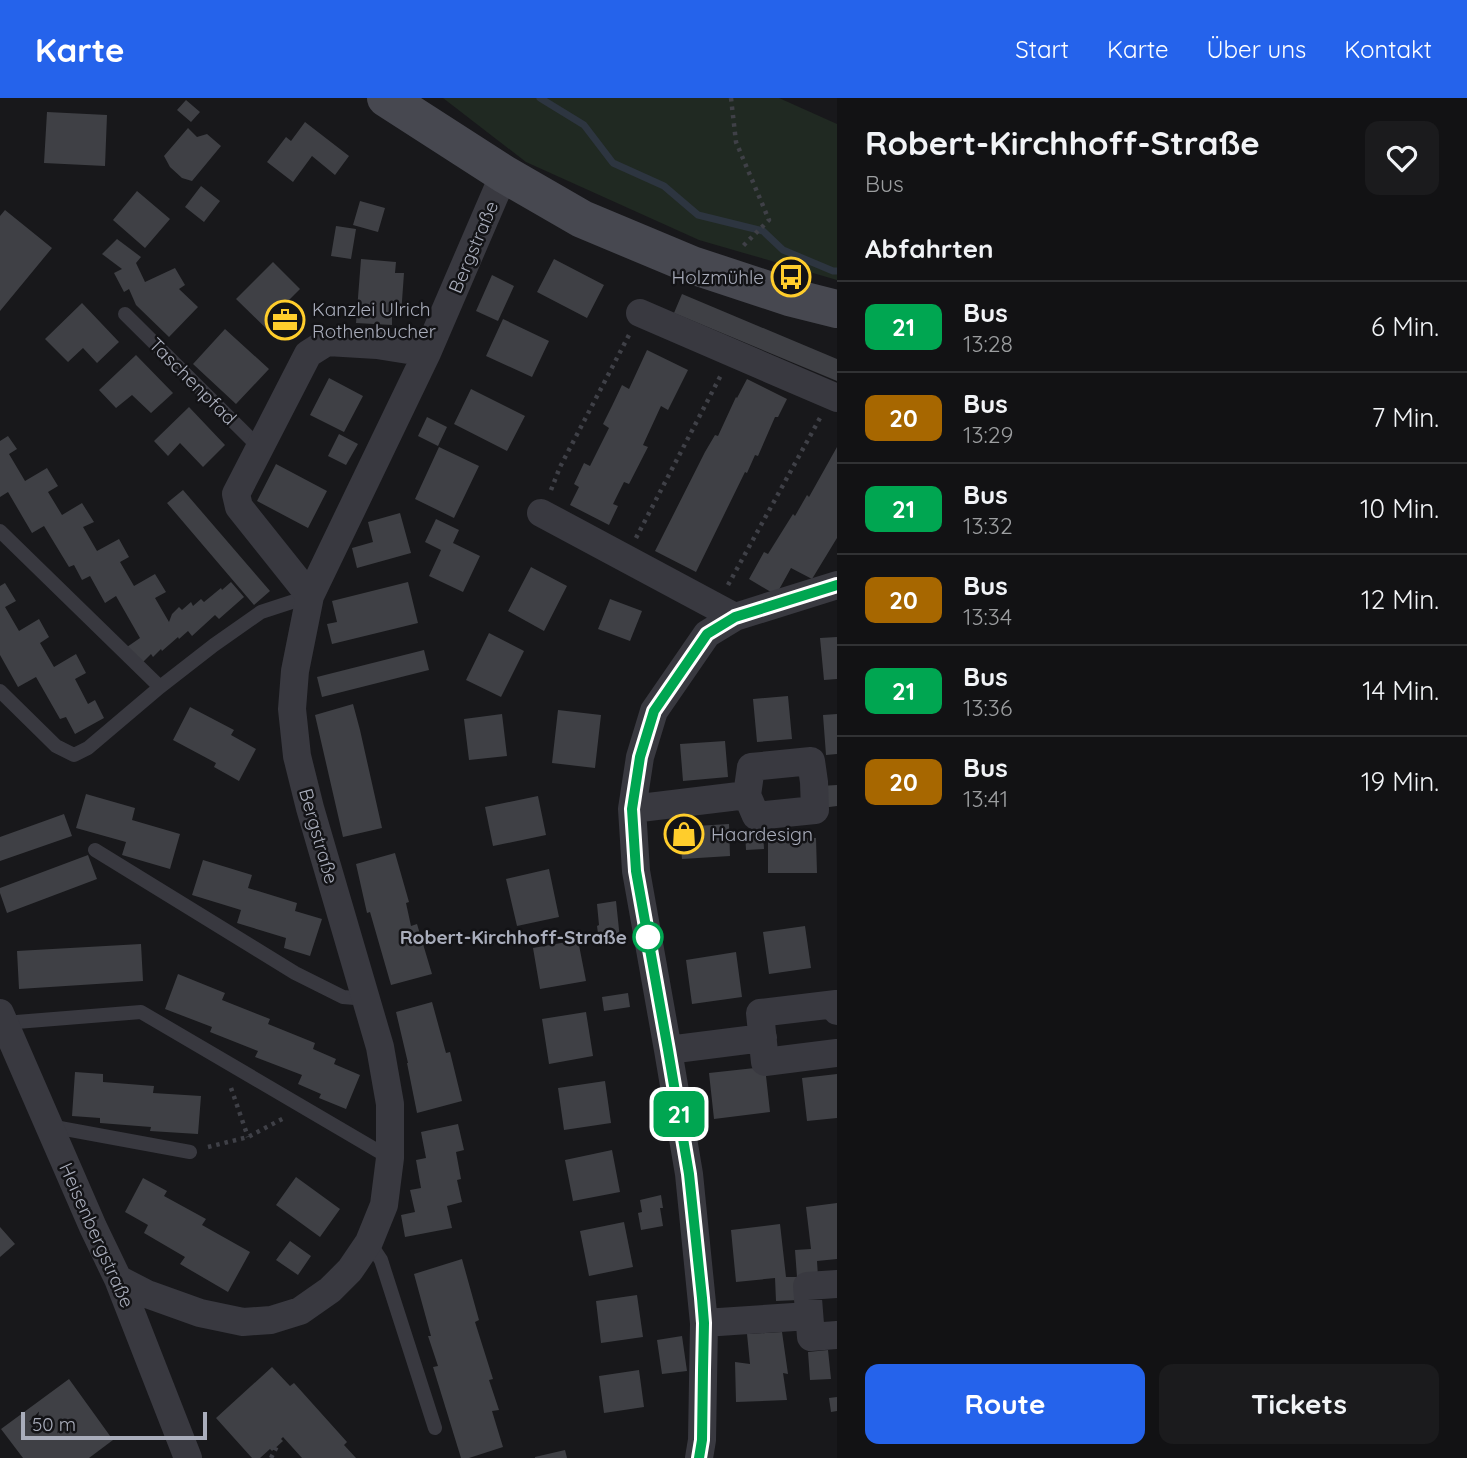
<!DOCTYPE html>
<html lang="de">
<meta charset="utf-8">
<style>
body{margin:0;font-family:Quicksand,sans-serif;background:#1b1b1d;color:#f1f3f6;height:100vh;display:flex;flex-direction:column;font-size:26px;white-space:nowrap}
*{box-sizing:border-box;margin:0}
p{font-size:23px;color:#9c9ea0}
.icon{flex:none;width:38px;height:38px;fill:none;stroke:currentColor;stroke-width:2;stroke-linecap:round;stroke-linejoin:round}
.map{position:relative;flex:1;overflow:hidden}
.drawer{display:flex;flex-direction:column;background:#121214;width:630px}
.drawer>*{flex:none}
.badge{padding:0 14px;border-radius:10px;font-size:24px;line-height:46px}
.scale{position:absolute;left:21px;bottom:18px;width:186px;box-sizing:border-box;padding-left:7px;border:4px solid #a9adbb;border-top:0;font-size:19px;line-height:24px;white-space:nowrap;color:#a9adbb;-webkit-text-stroke:5px #131316;paint-order:stroke}
.map>.badge{position:absolute;translate:-50% -50%;box-shadow:0 0 0 4px #fff}
h2{padding:0 28px;font-size:26px;line-height:63px}
.round{display:grid;place-items:center;flex:none;width:74px;height:74px;border-radius:14px;background:#1b1b1d}
.summary{display:flex;align-items:center;justify-content:space-between;height:119px;padding:0 28px}
h1{font-size:33px;font-weight:700;line-height:52px}
.primary-button{display:flex;gap:14px;margin-top:auto;padding:14px 28px}
.primary-button a{flex:1;height:80px;border-radius:14px;background:#2563eb;color:#fff;font-size:28px;font-weight:700;line-height:80px;text-align:center}
.primary-button a+a{background:#1b1b1d;color:#f1f3f6}
ul{padding:0;list-style:none}
li{display:flex;align-items:center;gap:21px;height:91px;padding:0 28px;border-top:2px solid #313234}
li div{flex:1}
li b{display:block;font-size:26px}
li em{font-style:normal}
li .badge{min-width:77px;font-weight:700;text-align:center}
header{display:flex;align-items:center;gap:42px;box-sizing:border-box;height:98px;padding:0 35px;background:#2563eb;color:#fff}
header strong{font-size:33px}
nav{display:flex;gap:38px;margin-inline-start:auto;font-size:24px}
main{display:flex;flex:1;min-height:0}
.map>svg:first-child{display:block}
</style>
<header>
<strong>Karte</strong>
<nav><a>Start</a><a>Karte</a><a>Über uns</a><a>Kontakt</a></nav>
</header>
<main>
<div class="map">
<svg width="837" height="1360" viewBox="0 0 837 1360">
<rect width="100%" height="100%" fill="#18181b"/>
<!-- green -->
<path fill="#202922" d="M 443,0 L 779,0 L 837,26 L 837,182 L 699,142 L 526,64 Z"/>
<g fill="none" stroke-linecap="round" stroke-linejoin="round">
<!-- stream -->
<path stroke="#2d3540" stroke-width="7" d="M 540,0 L 584,27 L 613,65 L 664,88 L 698,117 L 763,133 L 783,152 L 833,173 L 837,173"/>
</g>
<!-- building -->
<path fill="#3f4045" d="M 186,2 L 200,14 L 191,24 L 177,12 Z
M 47,14 L 107,17 L 105,68 L 44,65 Z
M 305,24 L 349,58 L 335,77 L 312,58 L 293,84 L 267,64 L 286,39 L 291,43 Z
M 188,30 L 197,39 L 207,36 L 221,48 L 192,83 L 182,80 L 170,69 L 164,58 Z
M 201,88 L 220,103 L 204,124 L 185,109 Z
M 137,93 L 170,121 L 145,150 L 113,122 Z
M 360,103 L 385,110 L 378,134 L 353,127 Z
M 5,112 L 52,150 L 0,213 L 0,118 Z
M 336,128 L 356,131 L 351,161 L 331,158 Z
M 117,141 L 141,159 L 136,165 L 145,184 L 175,170 L 185,187 L 179,191 L 198,209 L 169,239 L 136,207 L 129,191 L 124,194 L 114,175 L 122,171 L 102,156 Z
M 361,161 L 396,164 L 395,175 L 404,175 L 401,217 L 392,217 L 392,227 L 356,225 Z
M 554,161 L 604,187 L 587,220 L 537,194 Z
M 273,164 L 300,191 L 285,206 L 299,221 L 278,242 L 236,201 Z
M 492,177 L 514,188 L 498,223 L 476,213 Z
M 682,196 L 837,261 L 837,283 L 674,215 Z
M 82,205 L 119,244 L 97,265 L 83,250 L 68,264 L 45,241 Z
M 503,221 L 549,243 L 532,279 L 486,258 Z
M 225,231 L 269,271 L 236,306 L 193,266 Z
M 647,252 L 688,272 L 668,312 L 661,308 L 643,347 L 648,349 L 629,386 L 624,384 L 613,406 L 618,408 L 609,427 L 570,407 L 579,389 L 574,386 L 584,365 L 590,368 L 609,330 L 603,326 L 612,308 L 622,287 L 629,291 Z
M 136,257 L 173,295 L 151,315 L 132,297 L 116,310 L 99,292 Z
M 329,280 L 363,298 L 344,334 L 310,317 Z
M 747,281 L 787,301 L 778,319 L 775,319 L 758,358 L 755,357 L 747,375 L 745,374 L 696,474 L 655,453 L 705,354 L 715,337 L 718,338 L 736,299 L 737,300 Z
M 471,291 L 525,318 L 507,353 L 454,326 Z
M 189,309 L 225,347 L 203,369 L 180,345 L 168,358 L 154,343 Z
M 427,319 L 447,329 L 438,348 L 418,338 Z
M 339,336 L 358,346 L 346,367 L 328,358 Z
M 8,338 L 17,351 L 9,356 L 25,383 L 47,370 L 58,388 L 48,394 L 62,417 L 82,405 L 94,424 L 83,429 L 97,453 L 119,441 L 129,459 L 120,464 L 134,488 L 155,476 L 166,494 L 155,500 L 169,524 L 172,516 L 179,509 L 182,512 L 191,504 L 193,508 L 201,501 L 204,504 L 221,490 L 222,492 L 231,484 L 244,499 L 219,521 L 215,517 L 192,538 L 188,533 L 179,541 L 178,539 L 162,553 L 161,551 L 153,559 L 151,556 L 142,565 L 127,549 L 140,540 L 116,498 L 105,505 L 90,478 L 82,482 L 74,467 L 69,469 L 44,428 L 32,435 L 8,394 L 0,399 L 0,343 Z
M 439,349 L 479,368 L 454,420 L 415,401 Z
M 837,349 L 837,440 L 812,481 L 791,470 L 776,497 L 749,481 L 764,454 L 768,456 L 793,416 L 795,418 L 807,397 L 809,399 Z
M 276,366 L 327,393 L 308,430 L 257,403 Z
M 183,392 L 270,493 L 254,507 L 167,405 Z
M 400,415 L 411,455 L 357,470 L 352,450 L 373,444 L 368,424 Z
M 436,421 L 459,432 L 453,445 L 480,458 L 463,494 L 429,478 L 441,452 L 425,444 Z
M 531,469 L 567,488 L 544,533 L 508,513 Z
M 408,484 L 418,525 L 332,546 L 327,526 L 337,524 L 332,503 Z
M 5,485 L 16,503 L 5,509 L 19,533 L 39,521 L 49,539 L 40,545 L 54,569 L 76,556 L 86,575 L 75,581 L 88,606 L 95,602 L 104,620 L 75,636 L 66,619 L 60,621 L 36,579 L 18,589 L 0,557 L 0,488 Z
M 610,501 L 642,513 L 630,543 L 598,531 Z
M 489,535 L 524,553 L 501,599 L 466,582 Z
M 837,539 L 837,581 L 824,582 L 820,540 Z
M 424,552 L 429,572 L 322,599 L 317,579 Z
M 788,598 L 792,641 L 757,644 L 753,601 Z
M 353,606 L 360,632 L 382,730 L 343,739 L 315,617 Z
M 190,609 L 234,632 L 231,637 L 256,651 L 239,683 L 214,669 L 216,665 L 173,642 Z
M 558,612 L 601,617 L 595,670 L 552,665 Z
M 502,616 L 507,658 L 469,662 L 464,621 Z
M 837,616 L 837,656 L 826,657 L 823,617 Z
M 725,643 L 728,679 L 683,683 L 680,646 Z
M 837,687 L 837,708 L 822,710 L 820,688 Z
M 86,696 L 135,710 L 132,722 L 180,736 L 170,771 L 122,757 L 126,744 L 76,730 Z
M 538,698 L 546,737 L 493,748 L 485,709 Z
M 64,716 L 72,738 L 0,763 L 0,739 Z
M 729,726 L 730,758 L 682,761 L 679,729 Z
M 763,733 L 764,751 L 746,752 L 745,734 Z
M 768,740 L 816,740 L 817,775 L 768,775 Z
M 395,755 L 409,804 L 406,805 L 411,828 L 417,826 L 432,876 L 391,887 L 370,814 L 367,815 L 356,766 Z
M 88,757 L 97,781 L 7,815 L 0,795 L 0,790 Z
M 203,762 L 252,777 L 248,790 L 297,805 L 295,813 L 322,821 L 310,858 L 284,850 L 286,840 L 237,825 L 241,812 L 192,797 Z
M 549,771 L 559,819 L 517,828 L 506,781 Z
M 616,803 L 620,841 L 599,843 L 597,828 L 599,827 L 597,806 Z
M 805,828 L 811,870 L 769,876 L 763,834 Z
M 578,842 L 586,883 L 540,891 L 533,850 Z
M 141,846 L 143,883 L 19,891 L 17,853 Z
M 736,854 L 742,899 L 692,906 L 686,862 Z
M 178,876 L 225,895 L 222,902 L 270,921 L 268,926 L 315,945 L 313,951 L 336,961 L 334,966 L 360,977 L 346,1011 L 319,1000 L 321,996 L 298,986 L 302,977 L 255,959 L 258,953 L 210,934 L 212,929 L 165,911 Z
M 628,895 L 630,909 L 604,913 L 602,899 Z
M 432,904 L 446,955 L 450,954 L 462,1003 L 417,1015 L 407,965 L 408,965 L 396,914 Z
M 586,914 L 593,958 L 549,966 L 542,921 Z
M 765,969 L 770,1014 L 714,1021 L 709,975 Z
M 75,974 L 103,976 L 103,984 L 154,988 L 153,995 L 201,998 L 198,1036 L 150,1033 L 151,1029 L 100,1025 L 100,1020 L 72,1018 Z
M 837,976 L 837,1020 L 807,1023 L 802,980 Z
M 605,983 L 611,1025 L 564,1032 L 558,990 Z
M 458,1026 L 464,1052 L 456,1054 L 461,1081 L 457,1082 L 462,1104 L 447,1108 L 452,1130 L 405,1139 L 401,1117 L 415,1114 L 410,1092 L 421,1090 L 416,1062 L 426,1060 L 421,1034 Z
M 612,1052 L 620,1094 L 573,1103 L 565,1062 Z
M 296,1079 L 340,1111 L 320,1139 L 276,1107 Z
M 143,1080 L 167,1093 L 164,1098 L 206,1121 L 202,1127 L 250,1154 L 228,1194 L 180,1166 L 185,1159 L 144,1135 L 148,1127 L 125,1114 Z
M 661,1097 L 663,1110 L 660,1110 L 663,1128 L 641,1132 L 638,1115 L 642,1114 L 640,1102 Z
M 837,1105 L 837,1161 L 817,1163 L 818,1179 L 799,1202 L 776,1203 L 775,1180 L 736,1184 L 731,1132 L 780,1126 L 786,1179 L 797,1179 L 795,1152 L 811,1151 L 806,1109 Z
M 624,1124 L 633,1169 L 589,1178 L 580,1133 Z
M 0,1129 L 15,1146 L 0,1159 Z
M 290,1143 L 311,1158 L 298,1177 L 276,1162 Z
M 462,1161 L 479,1222 L 475,1224 L 493,1281 L 489,1282 L 499,1312 L 492,1313 L 503,1349 L 469,1360 L 461,1360 L 433,1269 L 438,1268 L 428,1238 L 431,1238 L 414,1176 Z
M 637,1197 L 643,1239 L 601,1245 L 596,1203 Z
M 782,1234 L 788,1276 L 783,1275 L 787,1302 L 736,1304 L 735,1264 L 750,1266 L 747,1236 Z
M 682,1238 L 687,1273 L 662,1276 L 657,1242 Z
M 828,1252 L 831,1281 L 810,1282 L 808,1254 Z
M 272,1269 L 290,1288 L 294,1285 L 347,1344 L 344,1347 L 356,1360 L 302,1360 L 283,1339 L 281,1341 L 283,1343 L 272,1353 L 270,1351 L 260,1360 L 252,1360 L 216,1320 Z
M 639,1272 L 644,1309 L 604,1315 L 599,1278 Z
M 69,1281 L 113,1342 L 89,1360 L 23,1360 L 1,1331 Z
M 837,1299 L 837,1313 L 831,1314 L 829,1300 Z
M 565,1352 L 567,1360 L 535,1360 L 535,1359 Z"/>
<g fill="none" stroke-linecap="round" stroke-linejoin="round">
<!-- path -->
<path stroke="#3f4047" stroke-width="4.5" stroke-dasharray="3.5 5" stroke-linecap="butt" d="M 731,0 L 736,44 L 769,122 L 741,150
M 551,392 L 560,369 L 629,237
M 636,440 L 721,277
M 728,487 L 820,320
M 231,990 L 248,1039
M 208,1049 L 248,1039 L 284,1020
M 271,1360 L 277,1348"/>
<!-- lane -->
<path stroke="#393940" stroke-width="14" d="M 125,216 L 260,350
M 0,433 L 160,589
M 0,593 L 56,648 L 74,657 L 88,650 L 160,589 L 214,547 L 261,514 L 310,498
M 95,752 L 295,875 L 343,899 L 367,901
M 4,925 L 141,914 L 390,1060
M 49,1028 L 190,1054
M 369,1144 L 381,1162 L 435,1330"/>
<!-- street -->
<path stroke="#393940" stroke-width="28" d="M 640,215 L 837,300
M 541,415 L 735,519
M 310,498 L 239,409 L 236,396 L 308,256 L 327,244 L 377,247 L 427,255
M 632,711 L 747,697 L 751,669 L 811,663 L 814,684 L 815,712 L 756,718 L 747,697
M 837,913 L 836,906 L 760,915 L 765,964 L 837,955
M 0,915 L 93,1129 L 118,1181 L 188,1360
M 668,952 L 763,940
M 118,1181 L 147,1196 L 200,1215 L 243,1224 L 271,1222 L 300,1213 L 330,1192 L 350,1172 L 369,1144 L 384,1107 L 390,1060 L 390,1006 L 380,949 L 310,710 L 297,658 L 292,611 L 295,573 L 310,498 L 427,255 L 504,76
M 837,1186 L 807,1188 L 811,1239 L 837,1237
M 704,1225 L 809,1218
M 699,1360 L 702,1342 L 704,1225 L 689,1076 L 668,952 L 636,773 L 632,711 L 640,659 L 654,613 L 707,536 L 735,519 L 837,487"/>
<!-- secondary -->
<path stroke="#474850" stroke-width="38" d="M 386,0 L 504,76 L 582,121 L 692,167 L 789,199 L 837,211"/>
</g>
<g fill="none" stroke-linecap="round" stroke-linejoin="round">
<defs>
<path id="line" d="M 699,1360 L 702,1342 L 703,1272 L 704,1225 L 702,1200 L 689,1076 L 668,952 L 636,773 L 632,711 L 640,659 L 654,613 L 707,536 L 735,519 L 837,487"/>
</defs>
<!-- line casing -->
<use href="#line" stroke="#fff" stroke-width="16"/>
<!-- line -->
<use href="#line" stroke="#00a651" stroke-width="10"/>
</g>
<!-- icons -->
<defs>
<symbol id="bus-ring" viewBox="-11 -11 22 22"><circle r="9.5" fill="#131316" stroke="#ffcd2c" stroke-width="1.5"/><path d="M-5-6H5V4H4V6H2V4H-2V6H-4V4H-5ZM-3.5-4V0h7V-4ZM-3.5 1.2v1.5H-2V1.2ZM2 1.2v1.5H3.5V1.2Z" fill="#ffcd2c"/></symbol>
<symbol id="office-ring" viewBox="-11 -11 22 22"><circle r="9.5" fill="#131316" stroke="#ffcd2c" stroke-width="1.5"/><path d="M-6-3h4V-5.5h4V-3h4V5H-6ZM-1-4.5V-3h2v-1.5ZM-6 0V1H6V0Z" fill="#ffcd2c"/></symbol>
<symbol id="shop-ring" viewBox="-11 -11 22 22"><circle r="9.5" fill="#131316" stroke="#ffcd2c" stroke-width="1.5"/><path d="M-5-2.5h2.3a2.7 3.5 0 0 1 5.4 0H5L5.5 6h-11ZM-1.5-2.5h3a1.5 2.3 0 0 0-3 0Z" fill="#ffcd2c"/></symbol>
</defs>
<g fill-rule="evenodd">
<use href="#bus-ring" x="769" y="157" width="44" height="44"/>
<use href="#office-ring" x="263" y="200" width="44" height="44"/>
<use href="#shop-ring" x="662" y="714" width="44" height="44"/>
</g>
<!-- markers -->
<circle fill="#fff" stroke="#00a651" stroke-width="3.5" cx="648" cy="839" r="14"/>
<g text-anchor="middle" stroke-width="5" stroke-linejoin="round" paint-order="stroke">
<!-- street labels -->
<g font-size="19" fill="#a9adbb" stroke="#131316">
<text transform="translate(473 149) rotate(-67)" y="7">Bergstraße</text>
<text transform="translate(193 283) rotate(45)" y="7">Taschenpfad</text>
<text transform="translate(319 738) rotate(74)" y="7">Bergstraße</text>
<text transform="translate(97 1137) rotate(66)" y="7">Heisenbergstraße</text>
</g>
<!-- poi labels -->
<g font-size="19" fill="#a9adbb" stroke="#131316" text-anchor="start">
<text x="764" y="186" text-anchor="end">Holzmühle</text>
<text x="312" y="218">Kanzlei Ulrich<tspan x="312" dy="22">Rothenbucher</tspan></text>
<text x="711" y="743">Haardesign</text>
</g>
<!-- stop labels -->
<g font-size="19" font-weight="bold" fill="#a9adbb" stroke="#131316" text-anchor="end">
<text x="627" y="846">Robert-Kirchhoff-Straße</text>
</g>
</g>
</svg>
<div class="scale">50 m</div>
<b class="badge" style="left:679px;top:1016px;background:#00a651;color:#fff">21</b>
</div>
<section class="drawer">
<div class="summary"><div><h1>Robert-Kirchhoff-Straße</h1><p>Bus</p></div><a class="round"><svg class="icon" aria-label="heart" viewBox="0 0 24 24"><path d="M12 20l-8-8c-3-5 5-10 8-4 3-6 11-1 8 4z"/></svg></a></div>
<h2>Abfahrten</h2>
<ul>
<li><span class="badge" style="background:#00a651;color:#fff">21</span><div><b>Bus</b><p>13:28</p></div><em>6 Min.</em></li>
<li><span class="badge" style="background:#a76700;color:#fff">20</span><div><b>Bus</b><p>13:29</p></div><em>7 Min.</em></li>
<li><span class="badge" style="background:#00a651;color:#fff">21</span><div><b>Bus</b><p>13:32</p></div><em>10 Min.</em></li>
<li><span class="badge" style="background:#a76700;color:#fff">20</span><div><b>Bus</b><p>13:34</p></div><em>12 Min.</em></li>
<li><span class="badge" style="background:#00a651;color:#fff">21</span><div><b>Bus</b><p>13:36</p></div><em>14 Min.</em></li>
<li><span class="badge" style="background:#a76700;color:#fff">20</span><div><b>Bus</b><p>13:41</p></div><em>19 Min.</em></li>
</ul>
<div class="primary-button"><a>Route</a><a>Tickets</a></div>
</section>
</main>
